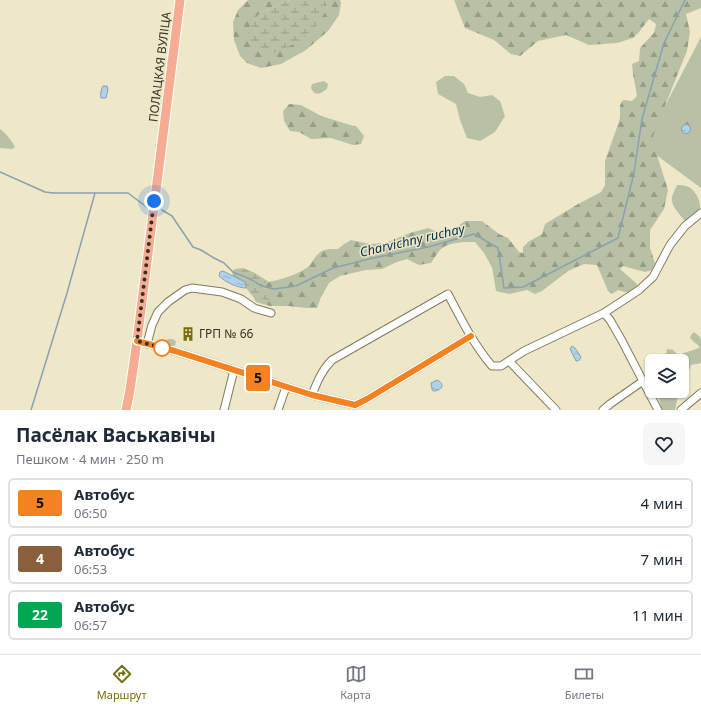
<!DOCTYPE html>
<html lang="ru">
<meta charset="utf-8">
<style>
body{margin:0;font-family:"Noto Sans",sans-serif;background:#f6f6f7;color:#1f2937;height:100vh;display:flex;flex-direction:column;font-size:15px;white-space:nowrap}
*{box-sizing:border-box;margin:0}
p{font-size:13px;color:#747a83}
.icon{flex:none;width:22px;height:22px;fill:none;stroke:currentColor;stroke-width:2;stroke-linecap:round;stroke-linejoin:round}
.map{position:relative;height:410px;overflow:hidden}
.panel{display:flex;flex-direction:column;background:#fff;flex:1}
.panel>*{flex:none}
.badge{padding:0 8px;border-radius:3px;font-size:14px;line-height:26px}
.controls{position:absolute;left:645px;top:354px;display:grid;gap:8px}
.controls a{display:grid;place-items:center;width:44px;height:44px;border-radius:6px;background:#fff;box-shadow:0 1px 3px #0004;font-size:20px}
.you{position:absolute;width:20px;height:20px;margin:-10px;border:3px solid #fff;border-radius:50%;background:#1a73e8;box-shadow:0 0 0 6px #1a73e833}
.map>.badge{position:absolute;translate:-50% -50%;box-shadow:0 0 0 2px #fff}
.round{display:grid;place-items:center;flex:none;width:42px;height:42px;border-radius:6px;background:#f6f6f7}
.overview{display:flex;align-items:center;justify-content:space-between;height:68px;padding:0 16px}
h1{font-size:19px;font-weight:700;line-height:30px}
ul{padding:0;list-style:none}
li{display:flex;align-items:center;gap:12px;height:50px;margin:0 8px 6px;padding:0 8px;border:2px solid #e0e1e3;border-radius:6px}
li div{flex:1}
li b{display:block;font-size:15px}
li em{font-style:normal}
li .badge{min-width:44px;font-weight:700;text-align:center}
.tabs{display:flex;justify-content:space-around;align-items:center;height:56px;border-top:1px solid #e0e1e3;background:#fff;font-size:11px;color:#747a83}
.tabs a{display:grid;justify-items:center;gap:2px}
.tabs .selected{color:#756e0d}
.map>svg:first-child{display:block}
</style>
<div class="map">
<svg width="701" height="410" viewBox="0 0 701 410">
<defs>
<pattern id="forest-firs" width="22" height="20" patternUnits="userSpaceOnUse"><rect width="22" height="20" fill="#b8c1a6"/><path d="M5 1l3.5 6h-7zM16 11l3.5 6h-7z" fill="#969d87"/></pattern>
<pattern id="wetland-marsh" width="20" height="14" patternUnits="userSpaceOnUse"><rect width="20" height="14" fill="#b8c1a6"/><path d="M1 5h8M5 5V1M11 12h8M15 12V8" fill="none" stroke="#969d87"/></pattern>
<pattern id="water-ripples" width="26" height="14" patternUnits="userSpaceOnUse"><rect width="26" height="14" fill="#afd1eb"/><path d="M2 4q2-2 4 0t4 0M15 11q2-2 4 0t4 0" fill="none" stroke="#97b4c9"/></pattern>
</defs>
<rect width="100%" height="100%" fill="#eee8c8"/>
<!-- green -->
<path fill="#b8c1a6" d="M 701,37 L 701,188 L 644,146 Z
M 445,76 L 454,76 L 464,84 L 468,93 L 480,97 L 492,95 L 500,101 L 505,116 L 495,132 L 480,141 L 467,138 L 460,120 L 456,104 L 438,94 L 436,82 Z
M 324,81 L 328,84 L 327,89 C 320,94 315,97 311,88 L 312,84 Z
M 0,129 C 6,133 12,141 15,147 L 12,149 L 0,148 Z
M 677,185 C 680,185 683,185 686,186 C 695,188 701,201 700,210 C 697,216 690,219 685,221 C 681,216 673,208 672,201 C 671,196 675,190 677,185 Z
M 694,332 L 699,336 L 701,339 L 701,363 L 691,365 L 688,373 L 682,377 L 682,361 L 665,361 L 667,349 L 673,350 L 678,355 L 699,348 L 699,346 L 694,342 L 690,338 L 691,335 Z
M 169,339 C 173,339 174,339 176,342 L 175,345 L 173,347 L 160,345 L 159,343 Z
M 657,391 L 679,391 L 675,410 L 662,410 Z"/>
<!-- forest -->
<path fill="url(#forest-firs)" d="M 248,0 L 290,0 L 261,12 L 328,8 L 326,0 L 340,0 L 341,3 L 339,15 L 328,31 L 306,50 L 281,64 L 261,68 L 247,63 L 240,56 L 234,40 L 233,22 L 238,10 Z
M 454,0 L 701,0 L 701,8 L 686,14 L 690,32 L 687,51 L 658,123 L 652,139 L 668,190 L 664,209 L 650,230 L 650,248 L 655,263 L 652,270 L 645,272 L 623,266 L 620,269 L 637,284 L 637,286 L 631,292 L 625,292 L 618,290 L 612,294 L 608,291 L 597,265 L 584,264 L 568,271 L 542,291 L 535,294 L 527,290 L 509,294 L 496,291 L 492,267 L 484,253 L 475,242 C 465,242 448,242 441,249 C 437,253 434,259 431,263 L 419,265 L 407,259 L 397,262 L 382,269 L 366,270 L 340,276 L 329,283 L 321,297 L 317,308 L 307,308 L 288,306 L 270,306 L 256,302 L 254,298 L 270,293 L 263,287 L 264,283 C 279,280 295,276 308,267 C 310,265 312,262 314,259 C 321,249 325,249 338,249 L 344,244 L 351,240 L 370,244 L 385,243 L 410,233 L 428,228 L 440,233 L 454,229 L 465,221 L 482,221 L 499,234 L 508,238 L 519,252 L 523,253 L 523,247 L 528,242 L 542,234 L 545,224 L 578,204 L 601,192 L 605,185 L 605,161 L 616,130 L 620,118 L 620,105 L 623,100 L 632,101 L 637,96 L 633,74 L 632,64 L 639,61 L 640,48 L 654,33 L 656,24 L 649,19 L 639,32 L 633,38 L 617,43 L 589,45 L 566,35 L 538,41 L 520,56 L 511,54 L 494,40 L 465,28 Z
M 289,104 L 301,105 L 321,116 L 357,127 L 364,136 L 361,144 L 353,145 L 331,138 L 311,139 L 299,132 L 290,131 L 284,121 L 283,111 Z
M 688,114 L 693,116 L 698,122 L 695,124 L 692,121 L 690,122 C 693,130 695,135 685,137 L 677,130 L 675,125 L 681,118 L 684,117 L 685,118 L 684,122 L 687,122 L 687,115 Z"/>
<!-- wetland -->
<path fill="url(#wetland-marsh)" d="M 290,0 L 326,0 L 328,8 L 315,28 L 296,43 L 275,53 L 258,52 L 251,41 L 248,31 L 253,20 L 261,12 Z
M 243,268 L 255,273 L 269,282 L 264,283 L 263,287 L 270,293 L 271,297 L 269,300 L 257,298 L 254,298 L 246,288 L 245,283 L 233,276 L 232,272 L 235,269 Z"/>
<!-- water -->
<path fill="url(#water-ripples)" stroke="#8aa1af" d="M 103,86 L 107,86 L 108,90 L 106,98 L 101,98 C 100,95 101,89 103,86 Z
M681.5 129a4.5 4.5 0 1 1 9 0a4.5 4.5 0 1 1-9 0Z
M 223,271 L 245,282 L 246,288 C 238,288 225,282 219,276 L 220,272 Z
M 572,346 L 575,348 L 581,357 C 580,360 579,361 576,361 L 570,349 Z
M 437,380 C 446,384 442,391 433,391 L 432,389 L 431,383 Z"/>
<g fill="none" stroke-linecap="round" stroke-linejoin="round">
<!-- stream -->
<path stroke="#8aa1af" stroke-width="1.5" d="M 0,172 L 45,192 L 53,193 L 128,193 L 148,208
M 162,210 L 172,216 L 193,247 L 201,250 L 214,258 L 224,263 L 233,272 L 250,279 L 262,286 L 274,289 L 296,286 L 333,268 L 373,258 L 428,247 L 474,234 L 498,248 L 504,288 L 523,287 L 618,238 L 634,173 L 642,119 L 664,43 L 685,0
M 31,410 L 67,293 L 95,193"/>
<defs>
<path id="minor" d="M 604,313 L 610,320 L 621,339 L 658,410
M 137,341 L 175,351 L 312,395 L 355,405 L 367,399 L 471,336
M 147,344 L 152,325 L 158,312 L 168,302 L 185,290 L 192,288 L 222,292 L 241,299 L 254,308 L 271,313
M 509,361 L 556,410
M 312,395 C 317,382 322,370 332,360 L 448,294 C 461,319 474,345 492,366 L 501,366 L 524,351 L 604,313 L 639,290 L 653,277 L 670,245 L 685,226 L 701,213
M 224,410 L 234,370
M 278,410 L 286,387
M 603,410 L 610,404 L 643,381
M 681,410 L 701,393"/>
<path id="major" d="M 126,410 L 130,390 L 137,341 L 180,0"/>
</defs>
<!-- minor casing -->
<use href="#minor" stroke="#817c5f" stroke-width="9"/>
<!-- major casing -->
<use href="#major" stroke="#fff" stroke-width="11"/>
<!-- minor -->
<use href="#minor" stroke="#fff" stroke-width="7"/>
<!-- major -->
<use href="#major" stroke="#f6ac93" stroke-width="9"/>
</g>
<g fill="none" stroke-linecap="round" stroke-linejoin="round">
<defs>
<path id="line" d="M 137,341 L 175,351 L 312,395 L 355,405 L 367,399 L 471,336"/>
</defs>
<!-- line casing -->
<use href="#line" stroke="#fff" stroke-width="9"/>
<!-- line -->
<use href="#line" stroke="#f58220" stroke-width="6"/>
<!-- walk -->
<path stroke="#333024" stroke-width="4" stroke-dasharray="0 7.2" d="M 154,201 L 137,341 L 166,349 L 162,348"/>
</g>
<!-- icons -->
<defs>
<symbol id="building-bare" viewBox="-9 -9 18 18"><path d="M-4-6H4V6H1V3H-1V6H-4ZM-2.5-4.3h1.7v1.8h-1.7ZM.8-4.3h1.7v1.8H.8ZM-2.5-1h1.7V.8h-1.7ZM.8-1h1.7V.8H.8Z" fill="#756e0d" stroke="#eee8c8" stroke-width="2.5" paint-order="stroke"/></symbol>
</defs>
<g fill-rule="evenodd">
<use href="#building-bare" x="178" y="324" width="20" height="20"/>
</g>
<!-- markers -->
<circle fill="#fff" stroke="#f58220" stroke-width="2" cx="162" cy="348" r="8"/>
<g text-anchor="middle" stroke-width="3" stroke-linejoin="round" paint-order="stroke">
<!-- street labels -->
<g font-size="12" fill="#333024" stroke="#eee8c8">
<text transform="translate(160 67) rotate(-83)" y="4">ПОЛАЦКАЯ ВУЛІЦА</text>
</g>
<!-- poi labels -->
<g font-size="12" fill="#333024" stroke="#eee8c8" text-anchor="start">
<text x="199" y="338">ГРП № 66</text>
</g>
<!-- water labels -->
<g font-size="13" font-style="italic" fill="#03304a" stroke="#eee8c8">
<text transform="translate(412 240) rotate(-13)" y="5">Charvichny ruchay</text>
</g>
</g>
</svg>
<div class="controls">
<a><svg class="icon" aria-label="layers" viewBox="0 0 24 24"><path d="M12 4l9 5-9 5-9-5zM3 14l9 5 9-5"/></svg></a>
</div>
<div class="you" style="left:154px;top:201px"></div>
<b class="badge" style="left:258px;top:378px;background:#f58220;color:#111">5</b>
</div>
<section class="panel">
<div class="overview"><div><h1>Пасёлак Васькавічы</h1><p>Пешком · 4 мин · 250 m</p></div><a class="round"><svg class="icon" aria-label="heart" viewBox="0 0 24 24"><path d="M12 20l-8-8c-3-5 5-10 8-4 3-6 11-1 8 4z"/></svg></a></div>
<ul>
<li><span class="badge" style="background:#f58220;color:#111">5</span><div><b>Автобус</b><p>06:50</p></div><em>4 мин</em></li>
<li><span class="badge" style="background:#8b5e3c;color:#fff">4</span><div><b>Автобус</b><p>06:53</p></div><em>7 мин</em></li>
<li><span class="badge" style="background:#00a651;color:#fff">22</span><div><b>Автобус</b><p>06:57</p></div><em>11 мин</em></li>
</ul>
</section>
<nav class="tabs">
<a class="selected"><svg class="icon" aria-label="directions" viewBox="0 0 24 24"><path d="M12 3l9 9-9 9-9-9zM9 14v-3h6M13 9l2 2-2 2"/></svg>Маршрут</a>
<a><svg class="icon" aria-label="map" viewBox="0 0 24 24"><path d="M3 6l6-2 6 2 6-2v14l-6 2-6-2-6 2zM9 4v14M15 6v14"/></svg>Карта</a>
<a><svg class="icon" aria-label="tickets" viewBox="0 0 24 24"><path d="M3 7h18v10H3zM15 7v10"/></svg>Билеты</a>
</nav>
